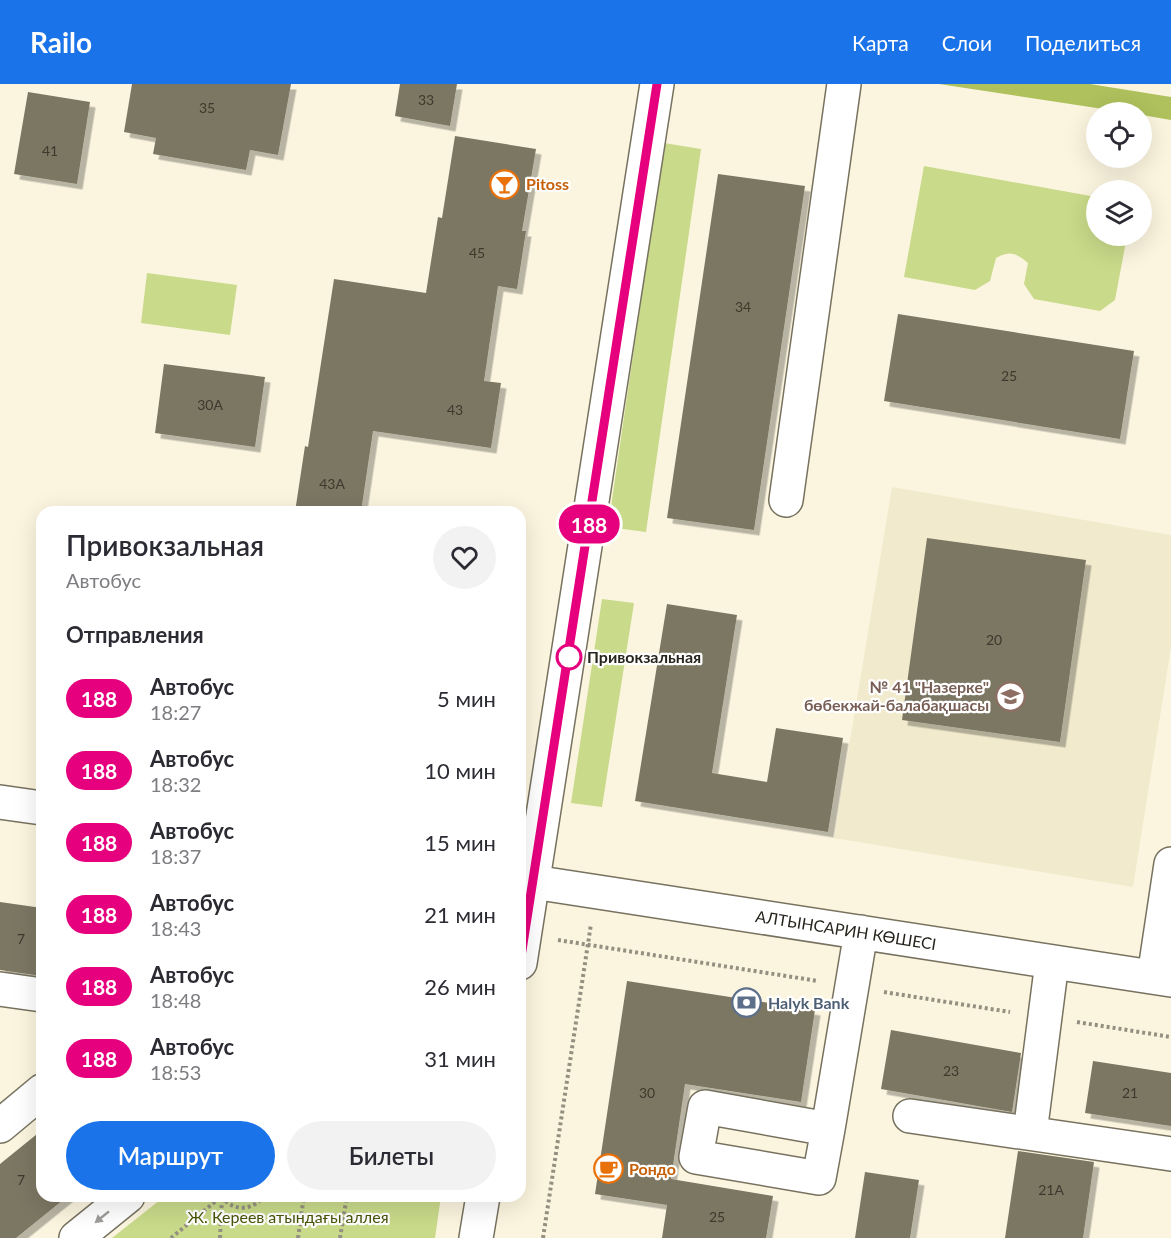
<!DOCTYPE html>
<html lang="ru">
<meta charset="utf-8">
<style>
body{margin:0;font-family:Lato,sans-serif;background:#f2f2f3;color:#2b2b33;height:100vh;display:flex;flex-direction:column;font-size:22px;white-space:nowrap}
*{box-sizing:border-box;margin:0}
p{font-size:20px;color:#7c7c81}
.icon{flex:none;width:33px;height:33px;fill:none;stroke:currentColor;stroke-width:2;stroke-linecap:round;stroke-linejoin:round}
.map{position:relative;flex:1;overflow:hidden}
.sheet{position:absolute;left:36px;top:422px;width:490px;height:696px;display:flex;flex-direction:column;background:#fff;border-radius:18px;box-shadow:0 6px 24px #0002}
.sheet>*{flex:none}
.badge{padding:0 12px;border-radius:20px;font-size:21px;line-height:39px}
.buttons{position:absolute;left:1086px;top:18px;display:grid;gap:12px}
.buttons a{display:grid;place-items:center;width:66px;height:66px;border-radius:50%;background:#fff;box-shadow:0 6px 24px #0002;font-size:30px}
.map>.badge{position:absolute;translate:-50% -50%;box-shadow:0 0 0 3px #fff}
h2{padding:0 30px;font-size:22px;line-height:54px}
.round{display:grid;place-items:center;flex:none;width:63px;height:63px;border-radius:32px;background:#f2f2f3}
.summary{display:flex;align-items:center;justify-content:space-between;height:102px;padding:0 30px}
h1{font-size:28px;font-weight:600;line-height:45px}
.primary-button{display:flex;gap:12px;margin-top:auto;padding:12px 30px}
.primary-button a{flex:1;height:69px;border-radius:36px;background:#1a73e8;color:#fff;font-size:24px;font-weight:600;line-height:69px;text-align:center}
.primary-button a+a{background:#f2f2f3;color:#2b2b33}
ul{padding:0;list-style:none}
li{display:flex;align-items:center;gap:18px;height:72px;padding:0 30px}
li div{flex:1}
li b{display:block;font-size:22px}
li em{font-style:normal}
li .badge{min-width:66px;font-weight:700;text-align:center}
header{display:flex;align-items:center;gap:36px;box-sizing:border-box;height:84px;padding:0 30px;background:#1a73e8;color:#fff}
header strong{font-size:28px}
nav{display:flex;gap:33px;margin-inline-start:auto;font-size:21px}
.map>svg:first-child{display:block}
</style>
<header>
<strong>Railo</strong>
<nav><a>Карта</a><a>Слои</a><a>Поделиться</a></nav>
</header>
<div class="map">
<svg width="1171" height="1154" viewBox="0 0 1171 1154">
<defs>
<filter id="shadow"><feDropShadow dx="5.5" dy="5.5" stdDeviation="0" flood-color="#0004"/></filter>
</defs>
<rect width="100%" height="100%" fill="#fbf5df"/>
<!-- built -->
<path fill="#f2eacd" d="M 892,403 L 1171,451 L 1171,563 L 1133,803 L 834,754 Z"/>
<!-- green -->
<path fill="#c9da8a" d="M 664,59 L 701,65 L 646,448 L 608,443 Z
M 924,82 L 1096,113 L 1096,152 L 1127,152 L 1115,216 L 1100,227 L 1034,215 L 1024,200 L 1028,179 C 1016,169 1010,166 996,174 L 990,197 L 975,206 L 904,193 Z
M 147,189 L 237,201 L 230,251 L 141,239 Z
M 602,515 L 634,519 L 602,723 L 571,719 Z
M 165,1112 L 441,1112 L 435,1154 L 112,1154 Z"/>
<!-- forest -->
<path fill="#afc15d" d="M 939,0 L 1090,0 L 1171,13 L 1171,36 L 1142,31 L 1142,28 L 1123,28 Z"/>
<!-- building -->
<path fill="#7c7763" filter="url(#shadow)" d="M 132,0 L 291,0 L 278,71 L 250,66 L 246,86 L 153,70 L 156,54 L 124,48 Z
M 400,0 L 457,0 L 450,42 L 395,32 Z
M 28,8 L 90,18 L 77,100 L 14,90 Z
M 455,52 L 536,65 L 522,147 L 526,147 L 517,205 L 498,202 L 484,297 L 501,299 L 491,364 L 373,347 L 361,428 L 295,428 L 305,362 L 308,363 L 334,195 L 426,209 L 438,133 L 442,134 Z
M 718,90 L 805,102 L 754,446 L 667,434 Z
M 898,230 L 1134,267 L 1120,355 L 884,317 Z
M 164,280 L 265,293 L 255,363 L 155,349 Z
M 927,454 L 1086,476 L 1060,658 L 902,636 Z
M 667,520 L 737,531 L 712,689 L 767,698 L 776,644 L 843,654 L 828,748 L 635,717 Z
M 0,818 L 42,824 L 42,892 L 0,886 Z
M 627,897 L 815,926 L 801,1018 L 685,1000 L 671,1095 L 773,1112 L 766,1154 L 662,1154 L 667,1121 L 595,1110 Z
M 891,946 L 1021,969 L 1012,1028 L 881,1005 Z
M 1093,977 L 1171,989 L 1171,1042 L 1085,1029 Z
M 42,1046 L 42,1112 L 68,1112 L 16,1154 L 0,1154 L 0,1080 Z
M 1018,1067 L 1094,1078 L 1083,1154 L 1005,1154 Z
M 865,1088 L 919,1096 L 910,1154 L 855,1154 Z"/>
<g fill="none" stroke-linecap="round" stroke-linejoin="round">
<defs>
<path id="minor" d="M 786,416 L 844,0
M 0,718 L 42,724
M 520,796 L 1171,896
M 520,879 L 657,0
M 1154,893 L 1171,780
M 0,905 L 42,911
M 705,1023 L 828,1045 L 819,1094 L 696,1073 Z
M 910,1032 L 1171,1070
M 0,1042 L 42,1007
M 828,1045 L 861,848
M 1030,1049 L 1052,878
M 76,1154 L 128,1112
M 476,1154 L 483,1112"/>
</defs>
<!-- minor casing -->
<use href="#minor" stroke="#77725f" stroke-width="36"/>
<!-- path -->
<path stroke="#949081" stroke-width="4" stroke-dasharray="3 3" stroke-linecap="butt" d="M 558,856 L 818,897
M 884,908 L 1010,928
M 1077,938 L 1171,953
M 222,1112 C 232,1129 254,1126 264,1112
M 171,1154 L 222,1112
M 220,1154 L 222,1113
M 298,1154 L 304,1112
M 340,1154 L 347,1112
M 543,1154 L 591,840"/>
<!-- minor -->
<use href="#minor" stroke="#fff" stroke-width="33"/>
</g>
<!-- one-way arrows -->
<defs><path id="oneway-solid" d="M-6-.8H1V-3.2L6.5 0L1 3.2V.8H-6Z" transform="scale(1.5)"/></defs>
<use fill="#9d9c99" href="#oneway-solid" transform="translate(102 1133) rotate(141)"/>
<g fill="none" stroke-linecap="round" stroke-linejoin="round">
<defs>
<path id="line" d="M 520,879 L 657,0"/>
</defs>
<!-- line casing -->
<use href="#line" stroke="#fff" stroke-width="14"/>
<!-- line -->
<use href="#line" stroke="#e6007e" stroke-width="9"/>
</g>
<!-- icons -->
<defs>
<symbol id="bar-ring" viewBox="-11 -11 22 22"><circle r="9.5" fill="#fff" stroke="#e8710a" stroke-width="1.5"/><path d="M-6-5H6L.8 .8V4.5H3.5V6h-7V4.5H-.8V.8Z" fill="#e8710a"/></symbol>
<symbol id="school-ring" viewBox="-11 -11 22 22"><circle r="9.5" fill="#fff" stroke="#8d6e63" stroke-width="1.5"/><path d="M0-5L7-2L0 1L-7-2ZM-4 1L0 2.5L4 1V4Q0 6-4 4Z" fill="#8d6e63"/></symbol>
<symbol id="bank-ring" viewBox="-11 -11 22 22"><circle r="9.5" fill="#fff" stroke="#5c6f8a" stroke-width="1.5"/><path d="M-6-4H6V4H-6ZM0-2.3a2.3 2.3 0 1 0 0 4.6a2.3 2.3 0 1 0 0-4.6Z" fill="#5c6f8a"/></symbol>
<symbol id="cafe-ring" viewBox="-11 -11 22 22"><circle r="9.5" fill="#fff" stroke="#e8710a" stroke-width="1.5"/><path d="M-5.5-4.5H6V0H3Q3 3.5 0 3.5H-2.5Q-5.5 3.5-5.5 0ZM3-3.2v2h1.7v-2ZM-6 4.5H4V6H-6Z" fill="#e8710a"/></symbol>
</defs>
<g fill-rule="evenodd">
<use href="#bar-ring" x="488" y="84" width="33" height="33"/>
<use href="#school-ring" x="994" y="596" width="33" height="33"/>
<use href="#bank-ring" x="730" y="902" width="33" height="33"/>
<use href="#cafe-ring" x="592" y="1068" width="33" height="33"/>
</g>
<!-- markers -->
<circle fill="#fff" stroke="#e6007e" stroke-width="3" cx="569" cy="573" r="12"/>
<g text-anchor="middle" stroke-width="4.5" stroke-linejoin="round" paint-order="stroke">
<!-- number labels -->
<g font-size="14" fill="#3c392e">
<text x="426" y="21">33</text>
<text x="207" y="29">35</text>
<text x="50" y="72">41</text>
<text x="477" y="174">45</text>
<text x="743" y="228">34</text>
<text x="1009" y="297">25</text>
<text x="210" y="326">30А</text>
<text x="455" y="331">43</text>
<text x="332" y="405">43А</text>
<text x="994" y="561">20</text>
<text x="21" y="860">7</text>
<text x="951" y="992">23</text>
<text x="647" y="1014">30</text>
<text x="1130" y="1014">21</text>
<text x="21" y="1101">7</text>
<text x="1051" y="1111">21А</text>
<text x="717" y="1138">25</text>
</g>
<!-- food labels -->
<g font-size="16" font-weight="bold" fill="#c56008" stroke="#fff" text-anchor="start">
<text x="526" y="106">Pitoss</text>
<text x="629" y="1091">Рондо</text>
</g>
<!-- stop labels -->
<g font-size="16" font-weight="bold" fill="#26241c" stroke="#fff" text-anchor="start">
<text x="587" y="579">Привокзальная</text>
</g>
<!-- education labels -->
<g font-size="16" font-weight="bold" fill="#785e54" stroke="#fff" text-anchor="end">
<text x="989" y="609">№ 41 "Назерке"<tspan x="989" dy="18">бөбекжай-балабақшасы</tspan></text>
</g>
<!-- street labels -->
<g font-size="16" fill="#26241c" stroke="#fff">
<text transform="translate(846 846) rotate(9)" y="6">АЛТЫНСАРИН КӨШЕСІ</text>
</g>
<!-- service labels -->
<g font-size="16" font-weight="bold" fill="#4e5e75" stroke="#fff" text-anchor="start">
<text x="768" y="925">Halyk Bank</text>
</g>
<!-- park labels -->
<g font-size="16" fill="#495407" stroke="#fff">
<text x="288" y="1139">Ж. Кереев атындағы аллея</text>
</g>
</g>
</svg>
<div class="buttons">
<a><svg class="icon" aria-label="locate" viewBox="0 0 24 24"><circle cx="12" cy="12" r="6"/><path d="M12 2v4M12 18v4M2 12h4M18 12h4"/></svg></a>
<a><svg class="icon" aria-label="layers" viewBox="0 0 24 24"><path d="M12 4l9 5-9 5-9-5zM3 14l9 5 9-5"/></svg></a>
</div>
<b class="badge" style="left:589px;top:440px;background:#e6007e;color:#fff">188</b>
<section class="sheet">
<div class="summary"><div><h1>Привокзальная</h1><p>Автобус</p></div><a class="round"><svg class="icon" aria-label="heart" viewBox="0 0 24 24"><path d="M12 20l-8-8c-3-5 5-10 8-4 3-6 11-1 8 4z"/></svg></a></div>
<h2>Отправления</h2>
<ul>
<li><span class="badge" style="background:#e6007e;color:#fff">188</span><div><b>Автобус</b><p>18:27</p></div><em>5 мин</em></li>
<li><span class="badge" style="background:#e6007e;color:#fff">188</span><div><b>Автобус</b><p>18:32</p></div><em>10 мин</em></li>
<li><span class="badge" style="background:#e6007e;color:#fff">188</span><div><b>Автобус</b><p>18:37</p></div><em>15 мин</em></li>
<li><span class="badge" style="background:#e6007e;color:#fff">188</span><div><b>Автобус</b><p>18:43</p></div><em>21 мин</em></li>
<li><span class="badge" style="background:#e6007e;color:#fff">188</span><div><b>Автобус</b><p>18:48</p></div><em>26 мин</em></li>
<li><span class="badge" style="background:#e6007e;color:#fff">188</span><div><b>Автобус</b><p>18:53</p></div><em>31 мин</em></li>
</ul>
<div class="primary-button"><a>Маршрут</a><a>Билеты</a></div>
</section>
</div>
